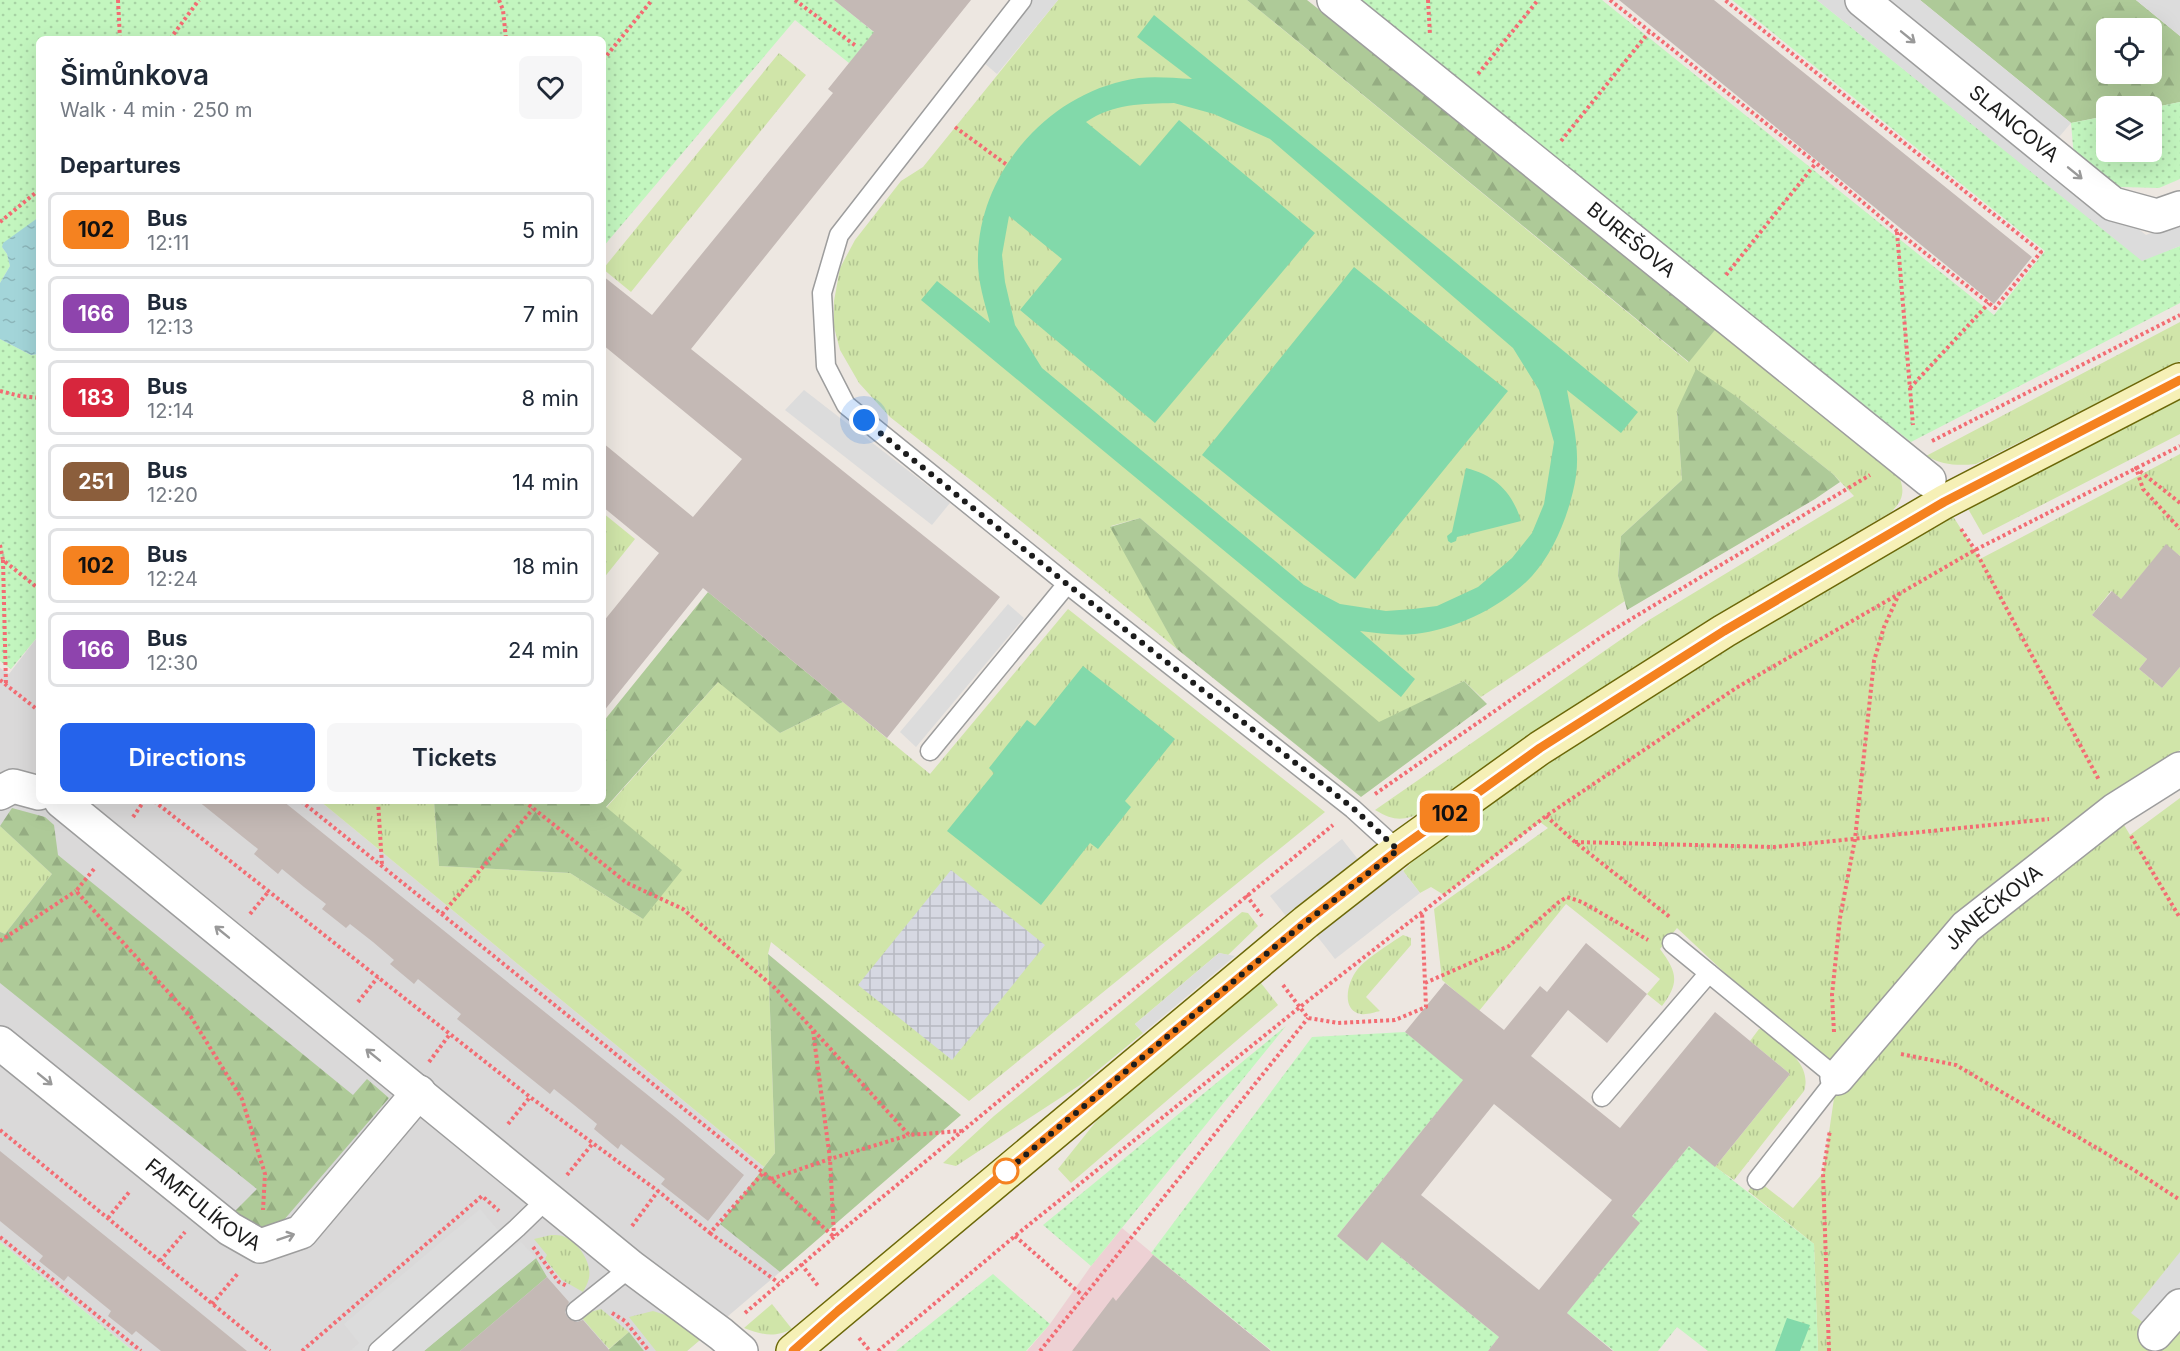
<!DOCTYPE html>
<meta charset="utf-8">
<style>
body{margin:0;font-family:Inter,sans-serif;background:#f6f6f7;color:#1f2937;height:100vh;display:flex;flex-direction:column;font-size:22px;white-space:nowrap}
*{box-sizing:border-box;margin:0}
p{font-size:20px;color:#747a83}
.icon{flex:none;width:33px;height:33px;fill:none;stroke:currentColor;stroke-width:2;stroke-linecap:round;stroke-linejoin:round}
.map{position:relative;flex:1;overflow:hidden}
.panel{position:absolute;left:36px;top:36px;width:570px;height:768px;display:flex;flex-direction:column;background:#fff;border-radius:9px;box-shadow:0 6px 24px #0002}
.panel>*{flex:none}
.badge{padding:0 12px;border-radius:9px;font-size:21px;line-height:39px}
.tools{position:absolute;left:2096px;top:18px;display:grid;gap:12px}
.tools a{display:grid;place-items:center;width:66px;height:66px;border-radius:9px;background:#fff;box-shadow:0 6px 24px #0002;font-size:30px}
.you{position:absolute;width:30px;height:30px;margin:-15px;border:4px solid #fff;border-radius:50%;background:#1a73e8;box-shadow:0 0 0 9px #1a73e833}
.map>.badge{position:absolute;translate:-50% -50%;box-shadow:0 0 0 3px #fff}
h2{padding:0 24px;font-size:22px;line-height:54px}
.round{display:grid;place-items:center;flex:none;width:63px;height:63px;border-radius:9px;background:#f6f6f7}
.headline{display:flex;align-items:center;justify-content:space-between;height:102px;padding:0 24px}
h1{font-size:28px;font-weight:600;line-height:45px}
.action{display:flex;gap:12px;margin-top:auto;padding:12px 24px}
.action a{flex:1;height:69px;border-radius:9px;background:#2563eb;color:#fff;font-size:24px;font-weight:600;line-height:69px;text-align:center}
.action a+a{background:#f6f6f7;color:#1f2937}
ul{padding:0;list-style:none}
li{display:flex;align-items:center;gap:18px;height:75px;margin:0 12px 9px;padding:0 12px;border:3px solid #e0e1e3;border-radius:9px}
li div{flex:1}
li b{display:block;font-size:22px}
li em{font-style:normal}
li .badge{min-width:66px;font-weight:700;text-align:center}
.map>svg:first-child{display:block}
</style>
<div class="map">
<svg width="2180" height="1351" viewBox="0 0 2180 1351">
<defs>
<pattern id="grass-tufts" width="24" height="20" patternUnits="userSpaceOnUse" patternTransform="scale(1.5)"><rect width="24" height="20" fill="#d0e5a9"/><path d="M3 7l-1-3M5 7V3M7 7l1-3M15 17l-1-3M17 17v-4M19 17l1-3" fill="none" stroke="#b2c491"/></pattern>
<pattern id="forest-firs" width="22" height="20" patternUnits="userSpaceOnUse" patternTransform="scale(1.5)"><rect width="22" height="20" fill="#aeca98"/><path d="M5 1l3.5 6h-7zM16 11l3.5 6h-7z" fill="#95ad82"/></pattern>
<pattern id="park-dots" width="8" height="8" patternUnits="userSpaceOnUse" patternTransform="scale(1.5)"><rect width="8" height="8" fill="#c3f6bf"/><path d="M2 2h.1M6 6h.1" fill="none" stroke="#a7d2a4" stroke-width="1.8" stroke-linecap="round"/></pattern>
<pattern id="plaza-grid" width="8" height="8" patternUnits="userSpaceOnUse" patternTransform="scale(1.5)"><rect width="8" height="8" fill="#d6d8e2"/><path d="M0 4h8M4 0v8" fill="none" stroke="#b7b9c1"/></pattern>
<pattern id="water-ripples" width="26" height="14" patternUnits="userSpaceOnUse" patternTransform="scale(1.5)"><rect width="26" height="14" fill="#a3d5d9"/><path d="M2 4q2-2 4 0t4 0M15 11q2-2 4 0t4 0" fill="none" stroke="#8cb6ba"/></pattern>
</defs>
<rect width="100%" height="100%" fill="#ede7e1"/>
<!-- residential -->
<path fill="#dad9d9" d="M 39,635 L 39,801 L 320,801 L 764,1167 L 721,1224 L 780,1272 L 687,1351 L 644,1351 L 629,1333 L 604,1351 L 133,1351 L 0,1242 L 0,668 L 9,674 Z"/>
<!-- commercial -->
<path fill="#edd1d4" d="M 1122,1228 L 1270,1351 L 1027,1351 L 1050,1324 L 1091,1266 Z"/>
<!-- grass -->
<path fill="url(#grass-tufts)" d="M 1058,0 L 1247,0 L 1688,362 L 1719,325 L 1897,472 C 1905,488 1905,499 1891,512 L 1700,625 L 1426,811 C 1403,821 1396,822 1375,810 L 1649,620 L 1854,496 L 1833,474 L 1737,397 L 1677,410 L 1682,480 L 1621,536 L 1618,576 L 1625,601 L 1481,697 L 1464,681 L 1379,723 L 1140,518 L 1111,526 L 1177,649 L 977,485 L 890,417 L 859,383 L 840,350 L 834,327 L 834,301 L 840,268 L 855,240 L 901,181 L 923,167 Z
M 779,53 L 806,75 L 631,292 L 603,269 Z
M 2180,322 L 2180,361 L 1976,464 C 1957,466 1943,465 1926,456 Z
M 2180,398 L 2180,434 L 1983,535 L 1967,507 Z
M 2180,454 L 2180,556 L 2166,545 L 2121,599 L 2111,591 L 2092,615 L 2147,659 L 2139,669 L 2162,688 L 2180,667 L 2180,750 L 2122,792 L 2115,810 L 2130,835 L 2180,798 L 2180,1351 L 1818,1351 L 1814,1244 L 1748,1191 L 1757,1180 L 1793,1208 L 1823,1173 L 1837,1078 L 1677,928 L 1660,949 C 1677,972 1680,982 1662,1006 L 1647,994 L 1660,979 L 1566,904 L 1479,1011 L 1442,980 L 1434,909 L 1548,828 L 1540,822 L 1444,895 L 1431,887 L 1420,893 L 1403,871 L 1410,864 L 1398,850 L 1944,502 L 1980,559 Z
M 603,513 L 635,539 L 603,579 Z
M 1068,609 L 1325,812 L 969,1101 L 771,942 L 768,954 L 775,1153 L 764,1167 L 320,801 L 434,801 L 439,866 L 570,873 L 643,919 L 622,822 L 606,808 L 719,681 L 780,733 L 843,702 L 930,774 Z
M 0,826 L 52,874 L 5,934 L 0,932 Z
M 1242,912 L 1248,913 L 1258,926 L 1228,955 L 1219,953 L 1135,1024 L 1143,1033 L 1080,1085 L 956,1166 L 943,1163 L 994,1116 Z
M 1403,935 L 1411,938 L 1411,945 L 1366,997 L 1380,1011 C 1375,1012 1367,1015 1361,1014 C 1340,1010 1348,981 1357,970 C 1363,961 1392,942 1403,935 Z
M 1261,983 L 1278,1005 L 1071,1183 L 1058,1169 L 1098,1119 L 1115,1103 Z
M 1759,1029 L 1762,1029 C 1781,1045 1813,1063 1804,1091 L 1734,1180 L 1715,1167 L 1790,1074 L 1750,1041 Z
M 551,1235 C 556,1235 561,1235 565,1237 C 579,1243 592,1263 589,1278 C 588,1283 585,1288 583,1292 L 562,1280 L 545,1259 L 547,1255 L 534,1239 Z
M 772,1304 L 792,1329 C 774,1338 763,1335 744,1328 Z
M 601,1309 L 629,1332 L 609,1349 L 582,1318 L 590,1312 Z
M 653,1311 L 672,1317 L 700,1340 L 687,1351 L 656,1351 L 629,1317 Z"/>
<!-- forest -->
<path fill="url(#forest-firs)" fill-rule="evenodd" d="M 1247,0 L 1307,0 L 1719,325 L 1689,362 Z
M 1920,0 L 2136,0 L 2180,36 L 2180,102 L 2151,108 L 2106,106 L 2106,116 L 2071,123 ZM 2106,28 L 2151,28 L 2151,74 L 2106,74 Z
M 1696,369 L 1737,397 L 1833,474 L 1840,482 L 1815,499 L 1627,610 L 1618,576 L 1621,536 L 1682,480 L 1677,410 Z
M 1140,518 L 1379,722 L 1464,681 L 1487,704 L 1361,797 L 1177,649 L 1110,527 Z
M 708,592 L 843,702 L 780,733 L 718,682 L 606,807 L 682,870 L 643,919 L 570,873 L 439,866 L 434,801 L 603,801 L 603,722 Z
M 12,808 L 45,817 L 54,825 L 58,855 L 353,1095 L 367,1079 L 389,1098 L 283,1221 L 260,1233 L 234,1212 L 257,1189 L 0,983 L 0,932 L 5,934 L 52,874 L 0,826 Z
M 768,954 L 961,1115 L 780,1272 L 720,1224 L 775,1153 Z
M 536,1258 L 547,1277 L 460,1351 L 424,1351 Z
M 629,1332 L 644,1351 L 607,1351 Z"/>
<!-- park -->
<path fill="url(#park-dots)" d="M 0,0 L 834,0 L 917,67 L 861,49 L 849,63 L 795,20 L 603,247 L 603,39 L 39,39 L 39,217 L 2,247 L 7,254 L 10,266 L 0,283 Z
M 1354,0 L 1602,0 L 1994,315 L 2045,251 L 1732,0 L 1817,0 L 2142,260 L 2180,246 L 2180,303 L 1911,442 Z
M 2180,102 L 2180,179 L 2159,188 L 2121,187 L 2099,181 L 2074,158 L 2071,123 L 2106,116 L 2106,152 L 2151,152 L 2151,108 Z
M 0,339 L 31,355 L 39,354 L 39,635 L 11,669 L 0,661 Z
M 1286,1026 L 1091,1266 L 1043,1225 Z
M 1405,1032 L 1464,1079 L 1337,1236 L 1367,1260 L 1382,1242 L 1499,1337 L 1488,1351 L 1272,1351 L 1151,1253 L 1312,1037 Z
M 1689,1146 L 1814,1244 L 1818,1351 L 1708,1351 L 1677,1327 L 1658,1351 L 1614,1351 L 1567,1313 L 1639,1223 L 1632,1216 Z
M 0,1242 L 133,1351 L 0,1351 Z
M 993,1274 L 1050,1324 L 1026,1351 L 896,1351 Z"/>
<!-- pitch -->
<path fill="#82d9aa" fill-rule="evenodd" d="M 1154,15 L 1638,412 L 1621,433 L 1567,390 C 1572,419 1580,446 1576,476 C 1571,509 1555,551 1532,576 C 1504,606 1455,630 1415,634 C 1396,636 1378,633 1360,631 L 1415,679 L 1401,697 L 921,300 L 937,281 L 990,323 C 984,300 977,279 978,256 C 980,174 1044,99 1123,81 C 1146,75 1168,78 1192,79 L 1137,37 ZM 1174,103 L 1214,114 L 1270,139 L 1513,348 L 1539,390 L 1554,442 L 1544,504 L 1532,533 L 1512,558 L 1478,587 L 1437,606 L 1413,609 L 1386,611 L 1340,604 L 1304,585 L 1042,368 L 1015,325 L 1005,282 L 1002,255 L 1009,216 L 1062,259 L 1020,310 L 1155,423 L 1315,233 L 1179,120 L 1140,166 L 1086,122 C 1114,103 1142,104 1174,103 Z
M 1354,267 L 1508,391 L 1355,579 L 1202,455 Z
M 1466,468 C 1495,475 1513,493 1521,521 L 1457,537 L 1456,541 L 1451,543 L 1448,541 L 1447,536 L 1452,532 Z
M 1083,666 L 1175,739 L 1125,801 L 1131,807 L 1098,849 L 1090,843 L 1041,905 L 947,831 L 994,773 L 989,768 L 1027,720 L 1035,726 Z
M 1787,1318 L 1810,1325 L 1800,1351 L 1775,1351 Z"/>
<!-- parking -->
<path fill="#dcdcdc" d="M 1022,0 L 1058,0 L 997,74 L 977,57 Z
M 1817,0 L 1854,0 L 2146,235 L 2180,221 L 2180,246 L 2142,261 Z
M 1878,0 L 1920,0 L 2071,123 L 2053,144 Z
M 2136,0 L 2180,0 L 2180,36 Z
M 804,390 L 950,503 L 932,525 L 785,410 Z
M 1008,604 L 1024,618 L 916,747 L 900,732 Z
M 1342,839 L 1368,872 L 1391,855 L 1420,893 L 1335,959 L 1306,922 L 1297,930 L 1270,896 Z
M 1219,953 L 1235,956 L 1143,1033 L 1135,1024 Z
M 480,1209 L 513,1248 L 521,1242 L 536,1258 L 424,1351 L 350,1351 L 359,1343 L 344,1324 Z
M 2180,1252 L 2180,1292 L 2150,1328 L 2131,1313 Z"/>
<!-- plaza -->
<path fill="url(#plaza-grid)" d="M 951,870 L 1045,945 L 952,1060 L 858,985 Z"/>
<!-- water -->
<path fill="url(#water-ripples)" d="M 39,217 L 39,354 L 31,355 L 0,339 L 0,283 L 10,266 L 7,254 L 2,247 L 3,243 Z"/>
<!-- building -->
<path fill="#c4b9b5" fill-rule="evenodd" d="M 834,0 L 971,0 L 691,349 L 1000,597 L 887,738 L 703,588 L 603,712 L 603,622 L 659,553 L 603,507 L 603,443 L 693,517 L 742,459 L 603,345 L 603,276 L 652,315 L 833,93 L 828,89 L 874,32 Z
M 1619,0 L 1714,0 L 2032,257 L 1994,304 Z
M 2166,544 L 2180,556 L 2180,667 L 2162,688 L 2139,669 L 2147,659 L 2092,615 L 2112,591 L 2121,599 Z
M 198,801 L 283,801 L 675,1117 L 744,1175 L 708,1221 L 661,1184 L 665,1179 L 641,1160 L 621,1144 L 618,1149 L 594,1129 L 597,1124 L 574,1105 L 554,1089 L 550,1094 L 457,1019 L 461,1014 L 440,997 L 418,979 L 414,984 L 390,964 L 394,960 L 373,942 L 350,924 L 346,928 L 322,909 L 326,904 L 304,887 L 282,869 L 278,874 L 254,854 L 258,849 Z
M 1586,943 L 1647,994 L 1607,1043 L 1568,1010 L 1531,1056 L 1620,1128 L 1715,1012 L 1790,1074 L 1715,1167 L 1689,1146 L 1632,1216 L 1640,1223 L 1567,1313 L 1613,1351 L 1488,1351 L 1499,1337 L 1382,1242 L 1367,1261 L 1337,1236 L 1463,1080 L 1405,1032 L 1445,983 L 1504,1030 L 1540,986 L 1547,992 ZM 1494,1104 L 1612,1200 L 1539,1290 L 1421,1195 Z
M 0,1151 L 192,1306 L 247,1351 L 161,1351 L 136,1331 L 132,1335 L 108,1316 L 111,1311 L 68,1276 L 64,1281 L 39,1261 L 43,1256 L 0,1221 Z
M 1153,1255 L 1174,1272 L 1271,1351 L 1072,1351 L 1113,1297 L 1116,1301 Z
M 547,1277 L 569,1302 L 565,1312 L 568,1318 L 577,1322 L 583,1320 L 610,1351 L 460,1351 Z"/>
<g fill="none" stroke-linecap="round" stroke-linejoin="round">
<defs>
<path id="lane" d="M 1022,0 L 839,235 L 822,293 L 826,366 L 846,405 L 1067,584 L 1353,809 L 1398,850
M 930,751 L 1067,584
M 1672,943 L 1837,1078 L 1757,1180
M 1602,1097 L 1709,973
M 576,1311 L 631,1267
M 378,1351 L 517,1228 L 548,1198"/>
<g id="street">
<path id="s1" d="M 1334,0 L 1929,480"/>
<path id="s2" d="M 1862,0 L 2113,204 L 2157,216 L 2180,208"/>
<path d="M 0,793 L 13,786 L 39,793"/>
<path d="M 61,801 L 631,1267 L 721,1334 L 741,1351"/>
<path id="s3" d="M 0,1043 L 230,1229 L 260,1246 L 301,1232 L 419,1092"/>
<path id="s4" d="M 1837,1078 L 1966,927 L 2115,810 L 2180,769"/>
<path d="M 2155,1334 L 2180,1306"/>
</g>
<path id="secondary" d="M 793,1351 L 1306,922 L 1398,850 L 1540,748 L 1724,631 L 1944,502 L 2180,380"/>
</defs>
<!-- lane casing -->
<use href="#lane" stroke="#9d9d9d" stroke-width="21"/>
<!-- street casing -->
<use href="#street" stroke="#9d9d9d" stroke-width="36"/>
<!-- secondary casing -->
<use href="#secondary" stroke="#6c6809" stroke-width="36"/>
<!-- path -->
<path stroke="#f36c73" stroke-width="4" stroke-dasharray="3 3" stroke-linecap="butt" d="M 118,0 L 120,39
M 499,0 L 503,10 L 506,39
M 795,0 L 856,46
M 1428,0 L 1430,35
M 1610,0 L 1816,163 L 1897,231 L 1995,308 L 2041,252 L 1725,0
M 170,39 L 199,0
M 603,60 L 652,0
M 1478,74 L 1538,0
M 955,127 L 1007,165
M 1561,141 L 1649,32
M 0,222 L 39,190
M 1897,232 L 1913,425
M 1726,275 L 1816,163
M 1910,388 L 1989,303
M 0,391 L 20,396 L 39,398
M 1932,441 L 2180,315
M 2180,503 L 2136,468 L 2143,489 L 2180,529
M 1961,529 L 1975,550 L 2099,780
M 0,545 L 3,560 L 39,589
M 3,560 L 6,685
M 0,680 L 39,711
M 1375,794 L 1603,636 L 1870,475
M 154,801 L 530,1097 L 658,1191 L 710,1233 L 763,1173
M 301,801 L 771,1179 L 834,1237
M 378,801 L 382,865
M 524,801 L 627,883 L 683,909 L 775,988 L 909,1135 L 961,1131
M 1546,816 L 1575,842 L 1671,918
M 133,817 L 144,801
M 2131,836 L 2180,918
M 1575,842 L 1774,847 L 2049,819
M 94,869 L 76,891 L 191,1017 L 242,1099 L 265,1174 L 263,1210
M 1246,895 L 1262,916
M 250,914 L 269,891
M 442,914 L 533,809
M 0,941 L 76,891
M 1425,983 L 1509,946 L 1559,902 L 1567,897 L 1582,902 L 1648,940
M 1283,985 L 1308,1018 L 1338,1023 L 1395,1020 L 1426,1007 L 1422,912
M 358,1002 L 378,977
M 813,1031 L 830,1159 L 834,1236
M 1834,1032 L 1832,995 L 1840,918 L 1855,839 L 1874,661 L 1884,627 L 1899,594
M 1901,1054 L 1956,1065 L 2134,1170 L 2180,1200
M 429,1062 L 450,1034
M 508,1124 L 530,1097
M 0,1130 L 270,1351
M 567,1175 L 593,1143
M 771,1179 L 830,1159 L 909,1135
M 108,1218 L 130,1191
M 632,1226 L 658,1191
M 710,1233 L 779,1283
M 1015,1236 L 1083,1296
M 0,1237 L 141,1351
M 533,1247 L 559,1282 L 567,1286
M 160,1261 L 185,1232
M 801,1264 L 819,1287
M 212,1304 L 239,1272
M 612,1313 L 625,1321 L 649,1351
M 745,1313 L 834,1237 L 1333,825
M 859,1338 L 870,1351
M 302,1351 L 482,1196 L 499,1211
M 878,1351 L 1015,1236 L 1300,1007 L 1546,816 L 1736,688 L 1975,550 L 2180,446
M 1040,1351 L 1308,1018
M 1829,1351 L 1823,1173 L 1830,1130"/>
<!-- lane -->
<use href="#lane" stroke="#fff" stroke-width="18"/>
<!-- street -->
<use href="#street" stroke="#fff" stroke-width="33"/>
<!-- secondary -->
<use href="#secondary" stroke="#f6f0b6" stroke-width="33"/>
</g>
<!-- one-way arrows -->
<defs><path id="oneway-shaft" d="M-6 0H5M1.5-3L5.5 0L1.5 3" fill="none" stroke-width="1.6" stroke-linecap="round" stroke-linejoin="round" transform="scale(1.5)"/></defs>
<g stroke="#999">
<use href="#oneway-shaft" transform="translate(1908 37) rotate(39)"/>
<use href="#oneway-shaft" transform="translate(2075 173) rotate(39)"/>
<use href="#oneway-shaft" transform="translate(222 932) rotate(-141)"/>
<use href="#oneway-shaft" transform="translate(373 1055) rotate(-141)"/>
<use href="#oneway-shaft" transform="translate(45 1079) rotate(39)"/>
<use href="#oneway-shaft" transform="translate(286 1237) rotate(-19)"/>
</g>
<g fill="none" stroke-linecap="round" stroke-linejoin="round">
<defs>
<path id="line" d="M 793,1351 L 838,1311 L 1306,922 L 1398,850 L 1540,748 L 1724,631 L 1944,502 L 2180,380"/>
</defs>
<!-- line casing -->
<use href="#line" stroke="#fff" stroke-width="14"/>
<!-- line -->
<use href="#line" stroke="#f58220" stroke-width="9"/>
<!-- walk -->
<path stroke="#1c1c1c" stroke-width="6" stroke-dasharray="0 10.8" d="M 864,420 L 1067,584 L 1353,808 L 1398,850 L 1282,941 L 998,1178 L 1006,1171"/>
</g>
<!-- markers -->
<circle fill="#fff" stroke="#f58220" stroke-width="3" cx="1006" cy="1171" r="12"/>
<g text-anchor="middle" stroke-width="5" stroke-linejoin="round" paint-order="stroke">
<!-- street labels -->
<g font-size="20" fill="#1c1c1c" stroke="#fff">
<text dy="7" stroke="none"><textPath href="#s2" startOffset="196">SLANCOVA</textPath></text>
<text dy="7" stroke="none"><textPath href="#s1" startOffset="382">BUREŠOVA</textPath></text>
<text dy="7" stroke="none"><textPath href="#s4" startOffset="232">JANEČKOVA</textPath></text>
<text dy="7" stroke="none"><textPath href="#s3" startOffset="260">FAMFULÍKOVA</textPath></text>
</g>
</g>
</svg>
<div class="tools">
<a><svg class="icon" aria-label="locate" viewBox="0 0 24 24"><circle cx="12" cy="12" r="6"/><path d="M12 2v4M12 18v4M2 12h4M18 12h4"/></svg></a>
<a><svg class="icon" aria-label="layers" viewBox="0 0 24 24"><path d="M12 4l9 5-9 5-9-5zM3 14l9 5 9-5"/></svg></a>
</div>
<div class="you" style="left:864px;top:420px"></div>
<b class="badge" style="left:1450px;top:813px;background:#f58220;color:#111">102</b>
<section class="panel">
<div class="headline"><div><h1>Šimůnkova</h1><p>Walk · 4 min · 250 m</p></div><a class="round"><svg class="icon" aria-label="heart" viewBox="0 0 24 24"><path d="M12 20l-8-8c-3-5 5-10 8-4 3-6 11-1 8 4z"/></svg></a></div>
<h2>Departures</h2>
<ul>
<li><span class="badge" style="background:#f58220;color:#111">102</span><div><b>Bus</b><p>12:11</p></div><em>5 min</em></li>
<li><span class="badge" style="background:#8e44ad;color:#fff">166</span><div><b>Bus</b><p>12:13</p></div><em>7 min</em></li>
<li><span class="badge" style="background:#d7263d;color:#fff">183</span><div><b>Bus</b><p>12:14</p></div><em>8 min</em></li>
<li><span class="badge" style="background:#8b5e3c;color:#fff">251</span><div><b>Bus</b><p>12:20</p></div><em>14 min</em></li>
<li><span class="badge" style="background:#f58220;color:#111">102</span><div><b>Bus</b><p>12:24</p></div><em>18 min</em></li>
<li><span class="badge" style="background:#8e44ad;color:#fff">166</span><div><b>Bus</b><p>12:30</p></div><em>24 min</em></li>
</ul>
<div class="action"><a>Directions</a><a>Tickets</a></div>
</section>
</div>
